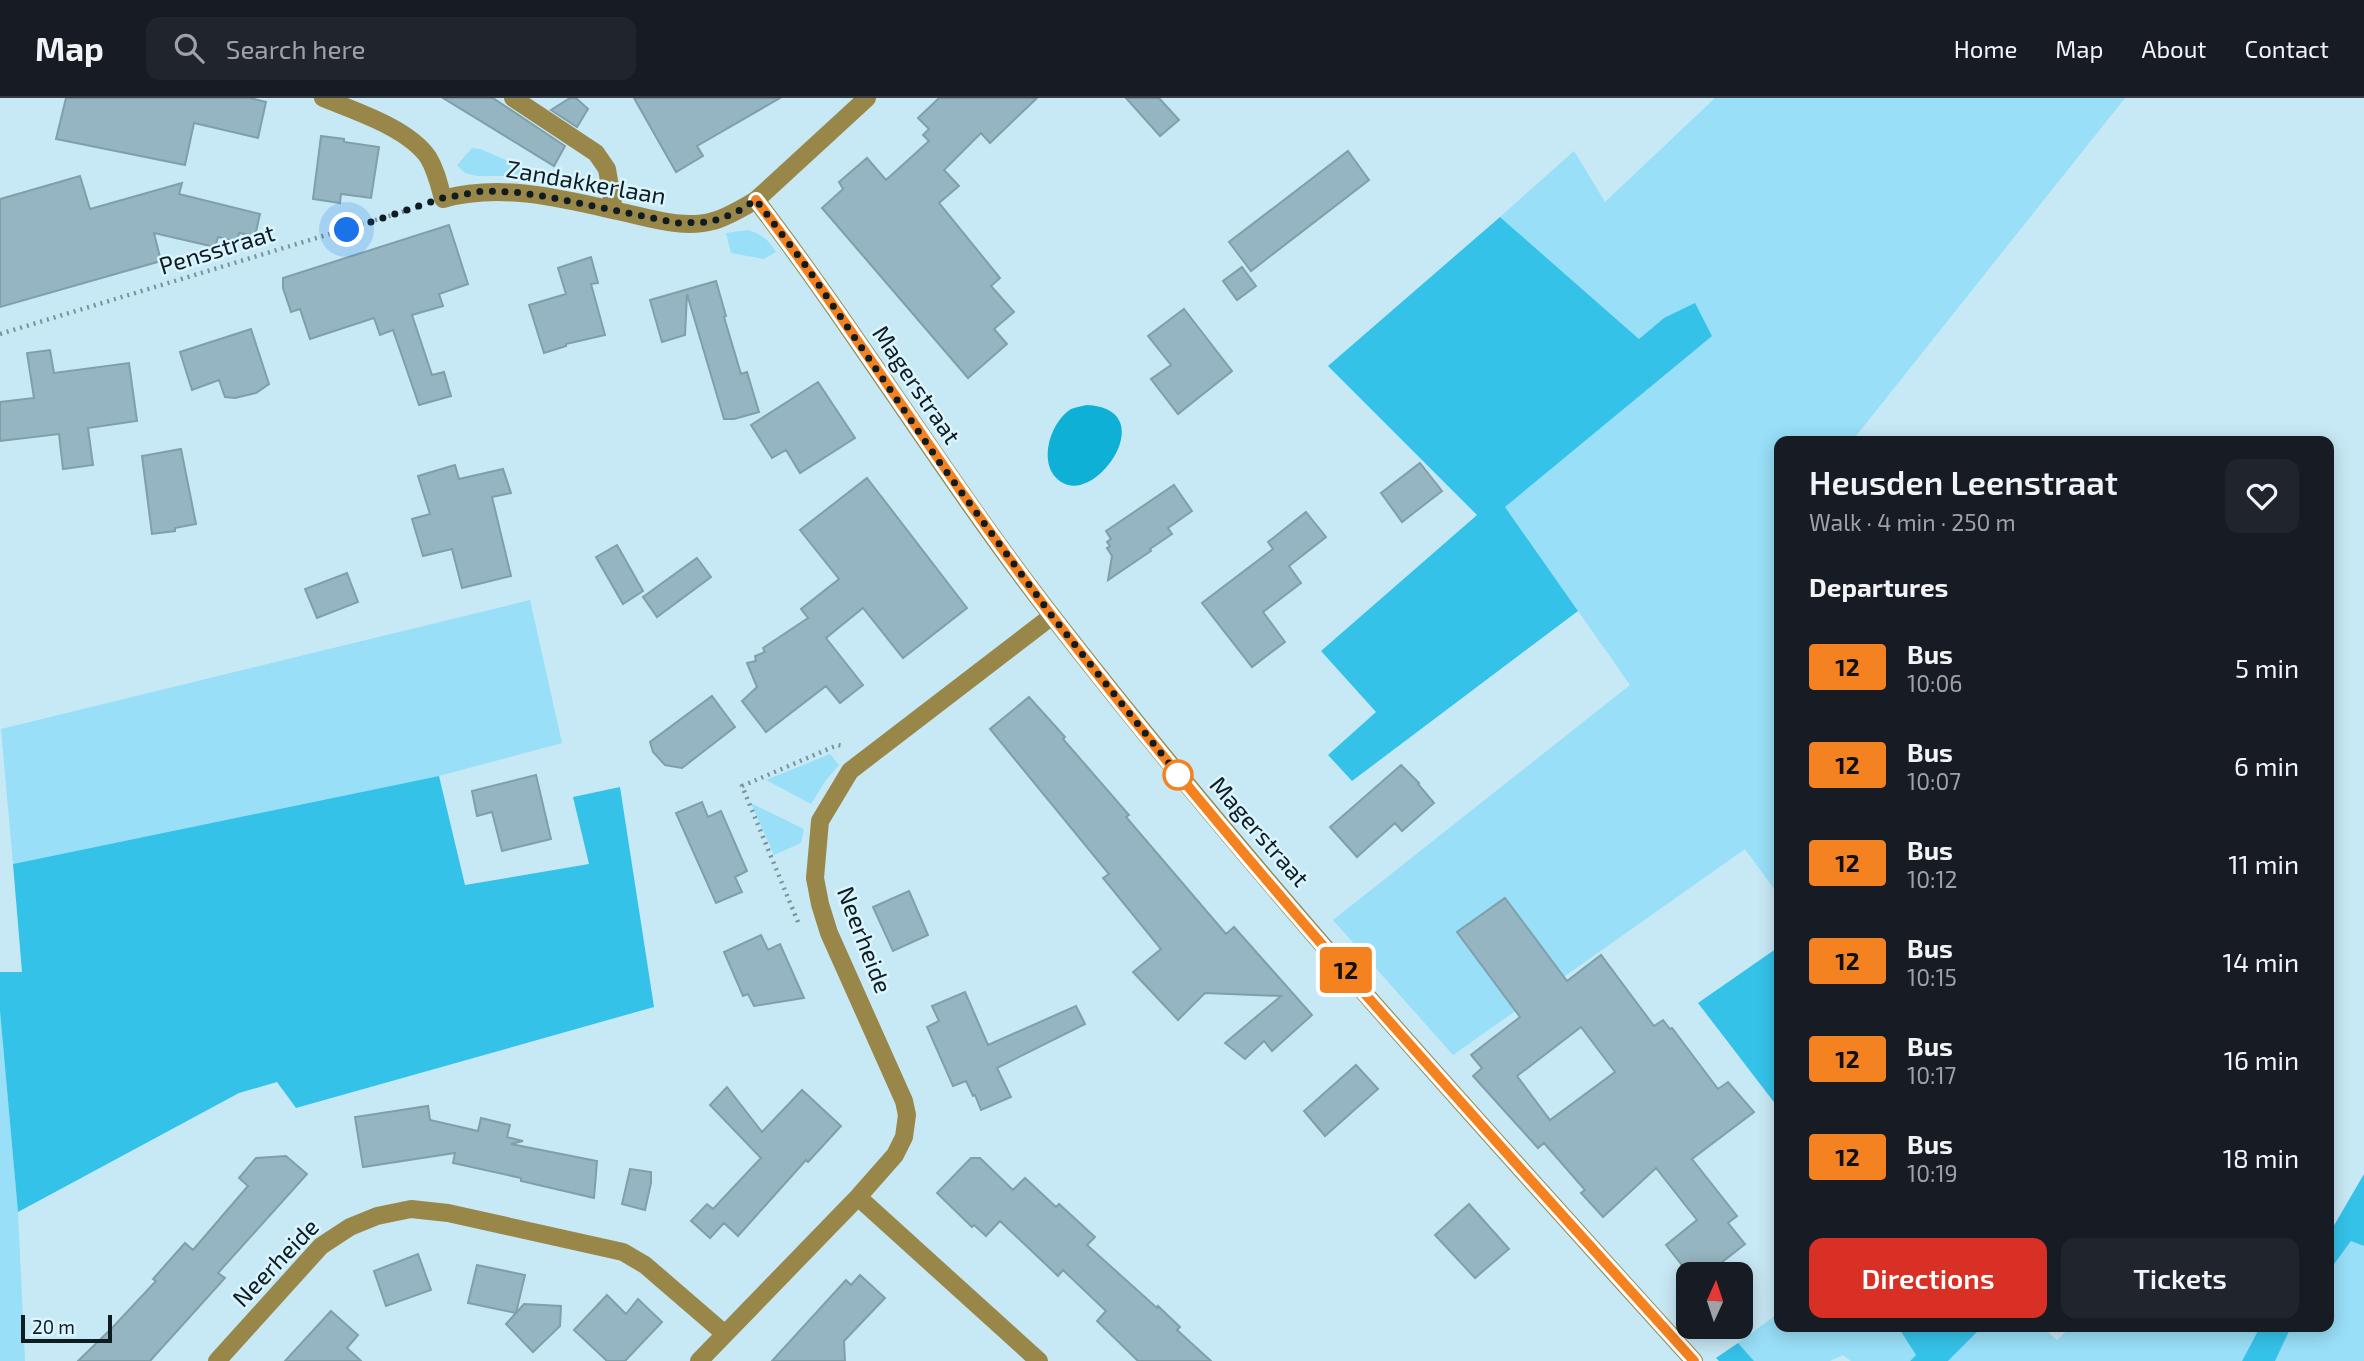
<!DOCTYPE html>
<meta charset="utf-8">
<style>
body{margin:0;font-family:"Exo 2",sans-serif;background:#20242c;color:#f1f3f6;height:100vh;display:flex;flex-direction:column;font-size:26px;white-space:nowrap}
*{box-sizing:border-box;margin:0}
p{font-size:23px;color:#9ea1a6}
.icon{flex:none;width:38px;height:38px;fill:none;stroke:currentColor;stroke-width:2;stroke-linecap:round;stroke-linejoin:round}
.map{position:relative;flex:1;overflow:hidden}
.side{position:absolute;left:1774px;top:338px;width:560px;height:896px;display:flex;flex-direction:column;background:#171b24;border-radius:14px;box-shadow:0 4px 18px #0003}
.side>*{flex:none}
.badge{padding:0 14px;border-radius:5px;font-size:24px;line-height:46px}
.needle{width:46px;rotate:3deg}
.tools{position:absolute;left:1676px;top:1164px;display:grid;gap:14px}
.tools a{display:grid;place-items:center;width:77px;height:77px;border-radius:14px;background:#171b24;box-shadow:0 4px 18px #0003;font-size:35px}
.scale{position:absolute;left:21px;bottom:18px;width:91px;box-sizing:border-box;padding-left:7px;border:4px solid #0f1c20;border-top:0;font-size:19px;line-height:24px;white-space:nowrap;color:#0f1c20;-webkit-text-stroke:5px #daf5ff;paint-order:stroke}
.you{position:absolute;width:35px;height:35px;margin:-18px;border:5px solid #fff;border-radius:50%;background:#1a73e8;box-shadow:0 0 0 10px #1a73e833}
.map>.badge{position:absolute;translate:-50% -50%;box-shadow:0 0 0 4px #fff}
h2{padding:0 35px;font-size:26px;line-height:63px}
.round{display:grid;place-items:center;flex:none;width:74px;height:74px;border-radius:14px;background:#20242c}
.head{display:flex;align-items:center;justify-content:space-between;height:119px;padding:0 35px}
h1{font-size:33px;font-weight:600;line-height:52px}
.cta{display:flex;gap:14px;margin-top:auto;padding:14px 35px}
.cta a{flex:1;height:80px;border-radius:14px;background:#d93025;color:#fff;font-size:28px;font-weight:600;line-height:80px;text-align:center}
.cta a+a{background:#20242c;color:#f1f3f6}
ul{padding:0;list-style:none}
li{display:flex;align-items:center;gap:21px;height:98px;padding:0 35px}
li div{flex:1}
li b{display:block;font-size:26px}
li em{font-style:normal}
li .badge{min-width:77px;font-weight:700;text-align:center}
header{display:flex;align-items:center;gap:42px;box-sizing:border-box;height:98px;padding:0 35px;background:#171b24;border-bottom:2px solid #363941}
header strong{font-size:33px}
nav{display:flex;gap:38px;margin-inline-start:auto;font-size:24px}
.search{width:490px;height:63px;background:#20242c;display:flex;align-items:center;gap:18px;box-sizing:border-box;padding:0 24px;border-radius:14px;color:#9ea1a6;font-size:26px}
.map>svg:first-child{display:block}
</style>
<header>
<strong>Map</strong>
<div class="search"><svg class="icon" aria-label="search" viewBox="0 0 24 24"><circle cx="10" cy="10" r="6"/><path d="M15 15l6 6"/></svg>Search here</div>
<nav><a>Home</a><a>Map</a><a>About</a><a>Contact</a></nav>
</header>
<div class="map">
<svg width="2364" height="1263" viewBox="0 0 2364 1263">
<rect width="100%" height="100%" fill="#c7e9f5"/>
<!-- green -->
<path fill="#98dff7" d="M 1715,0 L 2125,0 L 1852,343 L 1780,343 L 1780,799 L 1745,751 L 1453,957 L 1333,822 L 1630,587 L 1505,409 L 1712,237 L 1664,220 L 1639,241 L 1500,119 L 1574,53 L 1605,104 Z
M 472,50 L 480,51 L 544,78 L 540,81 L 512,78 L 477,78 L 465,75 L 457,67 Z
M 747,132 C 760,135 769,142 776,154 L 764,161 L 731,155 L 726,135 Z
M 530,502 L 562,645 L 439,678 L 13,766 L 1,631 Z
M 830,656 L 839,667 L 826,682 L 811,706 L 766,682 Z
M 751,705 L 804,731 L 801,745 L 774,757 Z
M 0,913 L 18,1114 L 25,1263 L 0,1263 Z
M 2351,1143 L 2364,1148 L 2364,1263 L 2275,1263 L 2291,1229 L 2329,1228 L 2329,1173 Z
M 1780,1214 L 1780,1228 L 1898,1229 L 1916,1257 L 1910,1263 L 1851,1263 L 1843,1257 L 1830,1263 L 1754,1263 L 1738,1245 Z
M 1982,1229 L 2042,1229 L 2057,1242 L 2071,1229 L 2260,1229 L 2242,1263 L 1948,1263 Z"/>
<!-- forest -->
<path fill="#35c2e9" d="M 1500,119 L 1639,241 L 1664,220 L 1695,205 L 1712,238 L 1505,409 L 1578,513 L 1352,683 L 1328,657 L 1376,614 L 1321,553 L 1477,417 L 1328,268 Z
M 439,678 L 465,787 L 589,766 L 573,699 L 620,689 L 654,909 L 296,1010 L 277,984 L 239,995 L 18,1114 L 0,913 L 0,874 L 22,874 L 13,766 Z
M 1780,848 L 1780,1012 L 1698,905 Z
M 2364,1076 L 2364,1148 L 2351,1143 L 2329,1173 L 2329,1136 Z
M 1898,1229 L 1982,1229 L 1948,1263 L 1910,1263 L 1916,1257 Z
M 2260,1229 L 2291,1229 L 2275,1263 L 2242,1263 Z
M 1738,1245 L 1754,1263 L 1719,1263 L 1716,1260 Z"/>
<!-- water -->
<path fill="#0eb0d6" d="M 1087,307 C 1162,311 1098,405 1063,385 C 1036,370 1049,325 1071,311 C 1076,309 1082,308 1087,307 Z"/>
<!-- building -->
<path fill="#94b5c1" stroke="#7f9faa" stroke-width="2" fill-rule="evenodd" d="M 66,0 L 250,0 L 266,4 L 258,40 L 194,25 L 185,67 L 56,41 Z
M 443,0 L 493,0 L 565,48 L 554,68 Z
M 570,0 L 576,0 L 588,11 L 577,29 L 551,12 Z
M 634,0 L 780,0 L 697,48 L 703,58 L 676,74 Z
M 939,0 L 1037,0 L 990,45 L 981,35 L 944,72 L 959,88 L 939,105 L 1000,180 L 991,188 L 1014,214 L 994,231 L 1007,246 L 968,280 L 822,110 L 843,91 L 839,84 L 867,60 L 886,82 L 929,43 L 923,37 L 929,31 L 918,20 Z
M 1126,0 L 1159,0 L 1179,22 L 1160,38 Z
M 321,38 L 344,41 L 344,44 L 379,49 L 371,100 L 341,96 L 340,105 L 313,101 Z
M 1348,53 L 1369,82 L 1251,173 L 1229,144 Z
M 80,78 L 90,111 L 182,85 L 179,96 L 260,116 L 255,138 L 239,135 L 237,144 L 218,139 L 215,149 L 154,135 L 161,163 L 0,209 L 0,101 Z
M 449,127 L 468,186 L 439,196 L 443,208 L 412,217 L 432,277 L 444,274 L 451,298 L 419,307 L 393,232 L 380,237 L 374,220 L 310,241 L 300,211 L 291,214 L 283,190 L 283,180 Z
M 591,159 L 598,185 L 591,186 L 605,237 L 566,246 L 566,248 L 544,255 L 529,207 L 566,196 L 558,170 Z
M 1242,169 L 1256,188 L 1237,202 L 1223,183 Z
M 716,183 L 726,218 L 724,219 L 741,276 L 747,274 L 759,314 L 734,321 L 724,321 L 687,196 L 685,237 L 662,244 L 650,202 Z
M 1184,211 L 1232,273 L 1178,316 L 1151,281 L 1171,267 L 1148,238 Z
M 251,231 L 269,286 L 256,295 L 235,300 L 225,299 L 219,282 L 192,292 L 180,254 Z
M 50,252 L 54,275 L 129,265 L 137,323 L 88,330 L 93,367 L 63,371 L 59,336 L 0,343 L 0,304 L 34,300 L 27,255 Z
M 818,284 L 855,340 L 800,375 L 786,352 L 772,360 L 751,327 Z
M 181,351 L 196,426 L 175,430 L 175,433 L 152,436 L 142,358 Z
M 1420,365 L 1442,393 L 1402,424 L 1381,395 Z
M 455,367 L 459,381 L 503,371 L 511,395 L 492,399 L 511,478 L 462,490 L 452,451 L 423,458 L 412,421 L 430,416 L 418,378 Z
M 867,380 L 967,510 L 903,560 L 863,510 L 826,540 L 863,587 L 840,605 L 826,588 L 766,634 L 742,603 L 757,589 L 747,565 L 756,563 L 755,558 L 765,554 L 763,550 L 808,520 L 801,511 L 839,481 L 800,432 Z
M 1174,387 L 1192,413 L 1168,430 L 1172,436 L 1150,451 L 1151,453 L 1108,482 L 1112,458 L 1107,450 L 1110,448 L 1107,444 L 1111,441 L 1106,433 Z
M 1306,414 L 1326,439 L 1289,468 L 1301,485 L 1263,514 L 1285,544 L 1252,569 L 1202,505 L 1273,451 L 1268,444 Z
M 617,447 L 643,493 L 623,506 L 596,459 Z
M 697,460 L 711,479 L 657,519 L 643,499 Z
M 347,475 L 358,504 L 317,520 L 305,491 Z
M 712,598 L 735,629 L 682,670 L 665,667 L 653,654 L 650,644 Z
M 1029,599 L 1065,639 L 1063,641 L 1129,717 L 1126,719 L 1226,836 L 1234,829 L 1312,917 L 1272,953 L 1264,943 L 1245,961 L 1225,945 L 1281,898 L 1205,895 L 1178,922 L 1133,874 L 1161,851 L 1103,780 L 1109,776 L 990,631 Z
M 1401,667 L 1419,685 L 1418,686 L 1434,705 L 1402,733 L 1395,725 L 1357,759 L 1330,729 Z
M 536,677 L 551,741 L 502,753 L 492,714 L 477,718 L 472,693 Z
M 702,704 L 708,719 L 721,713 L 747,773 L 735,779 L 742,794 L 716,805 L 676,715 Z
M 909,793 L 928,837 L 893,853 L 873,809 Z
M 1505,800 L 1567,883 L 1601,857 L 1654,928 L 1663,922 L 1670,931 L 1672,930 L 1718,991 L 1728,984 L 1754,1014 L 1692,1061 L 1737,1118 L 1728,1125 L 1745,1146 L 1707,1176 L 1689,1176 L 1666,1147 L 1697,1122 L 1656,1070 L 1603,1119 L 1581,1095 L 1585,1092 L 1544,1045 L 1538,1050 L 1473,978 L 1482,970 L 1471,957 L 1520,919 L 1457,834 ZM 1581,929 L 1615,974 L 1550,1022 L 1517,978 Z
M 761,837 L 768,852 L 780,846 L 804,900 L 754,908 L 748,896 L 743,898 L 724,854 Z
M 965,894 L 988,947 L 1076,908 L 1085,926 L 997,970 L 1011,999 L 981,1012 L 975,997 L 973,998 L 966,983 L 953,988 L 927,929 L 939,923 L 932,908 Z
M 1356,967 L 1378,991 L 1325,1038 L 1304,1013 Z
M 727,989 L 762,1034 L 802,992 L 841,1028 L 808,1064 L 806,1062 L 738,1138 L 724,1125 L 710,1140 L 691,1123 L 707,1106 L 713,1111 L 761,1060 L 710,1007 Z
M 428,1008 L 430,1022 L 478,1033 L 481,1020 L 510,1027 L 507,1039 L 523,1043 L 511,1046 L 597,1063 L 594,1100 L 521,1083 L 521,1080 L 453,1065 L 455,1055 L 363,1069 L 355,1019 Z
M 286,1058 L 307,1076 L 218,1175 L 225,1180 L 150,1263 L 78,1263 L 113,1229 L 156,1183 L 153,1181 L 185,1145 L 193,1152 L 248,1088 L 239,1080 L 256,1060 Z
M 971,1060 L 980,1060 L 1013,1092 L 1025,1080 L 1056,1109 L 1059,1106 L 1095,1139 L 1087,1147 L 1157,1210 L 1158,1208 L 1180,1229 L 1177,1232 L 1211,1263 L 1138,1263 L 1097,1223 L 1106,1213 L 1063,1172 L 1058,1178 L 1000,1123 L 986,1138 L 974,1127 L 972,1129 L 937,1095 Z
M 630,1071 L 651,1074 L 651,1085 L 645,1112 L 622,1106 Z
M 1469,1106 L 1509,1151 L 1475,1180 L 1435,1137 Z
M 418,1156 L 431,1192 L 386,1208 L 374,1173 Z
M 477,1167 L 525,1177 L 516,1215 L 524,1206 L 561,1208 L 560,1228 L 533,1254 L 506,1226 L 516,1215 L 468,1205 Z
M 860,1177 L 885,1200 L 844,1243 L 845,1263 L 772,1263 L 846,1182 L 851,1187 Z
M 607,1197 L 626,1216 L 638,1201 L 662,1224 L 625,1263 L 607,1263 L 574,1232 Z
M 331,1213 L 358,1237 L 347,1250 L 361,1263 L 285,1263 Z"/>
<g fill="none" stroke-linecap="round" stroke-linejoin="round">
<!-- path -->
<path stroke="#79929b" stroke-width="4.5" stroke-dasharray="2 5" stroke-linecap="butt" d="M 0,236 L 422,108
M 798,824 L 742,688 L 833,649 L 838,647 L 843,648"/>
<!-- minor -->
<path stroke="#99874a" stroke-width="18" d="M 323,0 C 355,13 408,30 428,59 C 436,72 439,86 443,101 C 501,85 560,100 617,113 C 647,119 683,132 713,123 C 728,119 742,110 756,102
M 513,0 L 596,55 L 607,71 L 614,112
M 858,1099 L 1039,1263
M 217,1263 L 321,1148 L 350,1129 L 377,1118 L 411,1111 L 448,1115 L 623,1154 L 645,1167 L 725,1236
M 699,1263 L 858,1099 L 895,1057 L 904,1039 L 907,1017 L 904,1003 L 829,835 L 820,806 L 815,780 L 820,723 L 850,673 L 1052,518"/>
<!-- tertiary -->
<path stroke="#99874a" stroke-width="18" d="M 867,0 L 756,102 C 859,237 947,383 1052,518 C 1253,777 1474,1020 1694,1263"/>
</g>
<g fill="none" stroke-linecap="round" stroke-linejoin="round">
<defs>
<path id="line" d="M 756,102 C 859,237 948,383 1052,518 C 1252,778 1475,1020 1694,1263"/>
</defs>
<!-- line casing -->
<use href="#line" stroke="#fff" stroke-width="16"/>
<!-- line -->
<use href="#line" stroke="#f58220" stroke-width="10"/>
<!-- walk -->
<path stroke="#0f1c20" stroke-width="7" stroke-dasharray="0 12.6" d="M 347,132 L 443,100 L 483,93 L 514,94 L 549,99 L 677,125 L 710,124 L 735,115 L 756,102 L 806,168 L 940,365 L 1052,518 L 1180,679 L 1178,677"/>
</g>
<!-- markers -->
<circle fill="#fff" stroke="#f58220" stroke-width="3.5" cx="1178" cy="677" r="14"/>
<g text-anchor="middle" stroke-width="5" stroke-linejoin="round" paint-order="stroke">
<!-- street labels -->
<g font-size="24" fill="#0f1c20" stroke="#daf5ff">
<text transform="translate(586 85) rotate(10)" y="8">Zandakkerlaan</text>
<text transform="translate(217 152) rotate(-17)" y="8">Pensstraat</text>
<text transform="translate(916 287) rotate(56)" y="8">Magerstraat</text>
<text transform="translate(1259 734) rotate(49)" y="8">Magerstraat</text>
<text transform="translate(864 842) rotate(69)" y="8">Neerheide</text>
<text transform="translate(276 1165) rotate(-46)" y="8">Neerheide</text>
</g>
</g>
</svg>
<div class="tools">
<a><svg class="needle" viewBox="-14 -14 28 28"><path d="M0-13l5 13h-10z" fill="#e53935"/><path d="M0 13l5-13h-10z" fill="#9ea1a6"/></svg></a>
</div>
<div class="scale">20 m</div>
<div class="you" style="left:347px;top:132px"></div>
<b class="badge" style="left:1346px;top:872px;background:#f58220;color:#111">12</b>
<section class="side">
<div class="head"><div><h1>Heusden Leenstraat</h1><p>Walk · 4 min · 250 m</p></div><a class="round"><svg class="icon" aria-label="heart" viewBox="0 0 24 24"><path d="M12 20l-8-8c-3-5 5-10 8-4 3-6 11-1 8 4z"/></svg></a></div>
<h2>Departures</h2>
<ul>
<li><span class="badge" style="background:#f58220;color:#111">12</span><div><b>Bus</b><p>10:06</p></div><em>5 min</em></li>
<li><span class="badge" style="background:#f58220;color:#111">12</span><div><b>Bus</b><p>10:07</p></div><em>6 min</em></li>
<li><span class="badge" style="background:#f58220;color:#111">12</span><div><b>Bus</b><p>10:12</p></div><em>11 min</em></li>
<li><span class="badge" style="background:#f58220;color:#111">12</span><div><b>Bus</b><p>10:15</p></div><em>14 min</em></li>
<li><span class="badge" style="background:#f58220;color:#111">12</span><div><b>Bus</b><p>10:17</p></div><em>16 min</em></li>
<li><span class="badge" style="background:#f58220;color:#111">12</span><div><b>Bus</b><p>10:19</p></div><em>18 min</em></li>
</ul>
<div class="cta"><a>Directions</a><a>Tickets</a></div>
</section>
</div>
